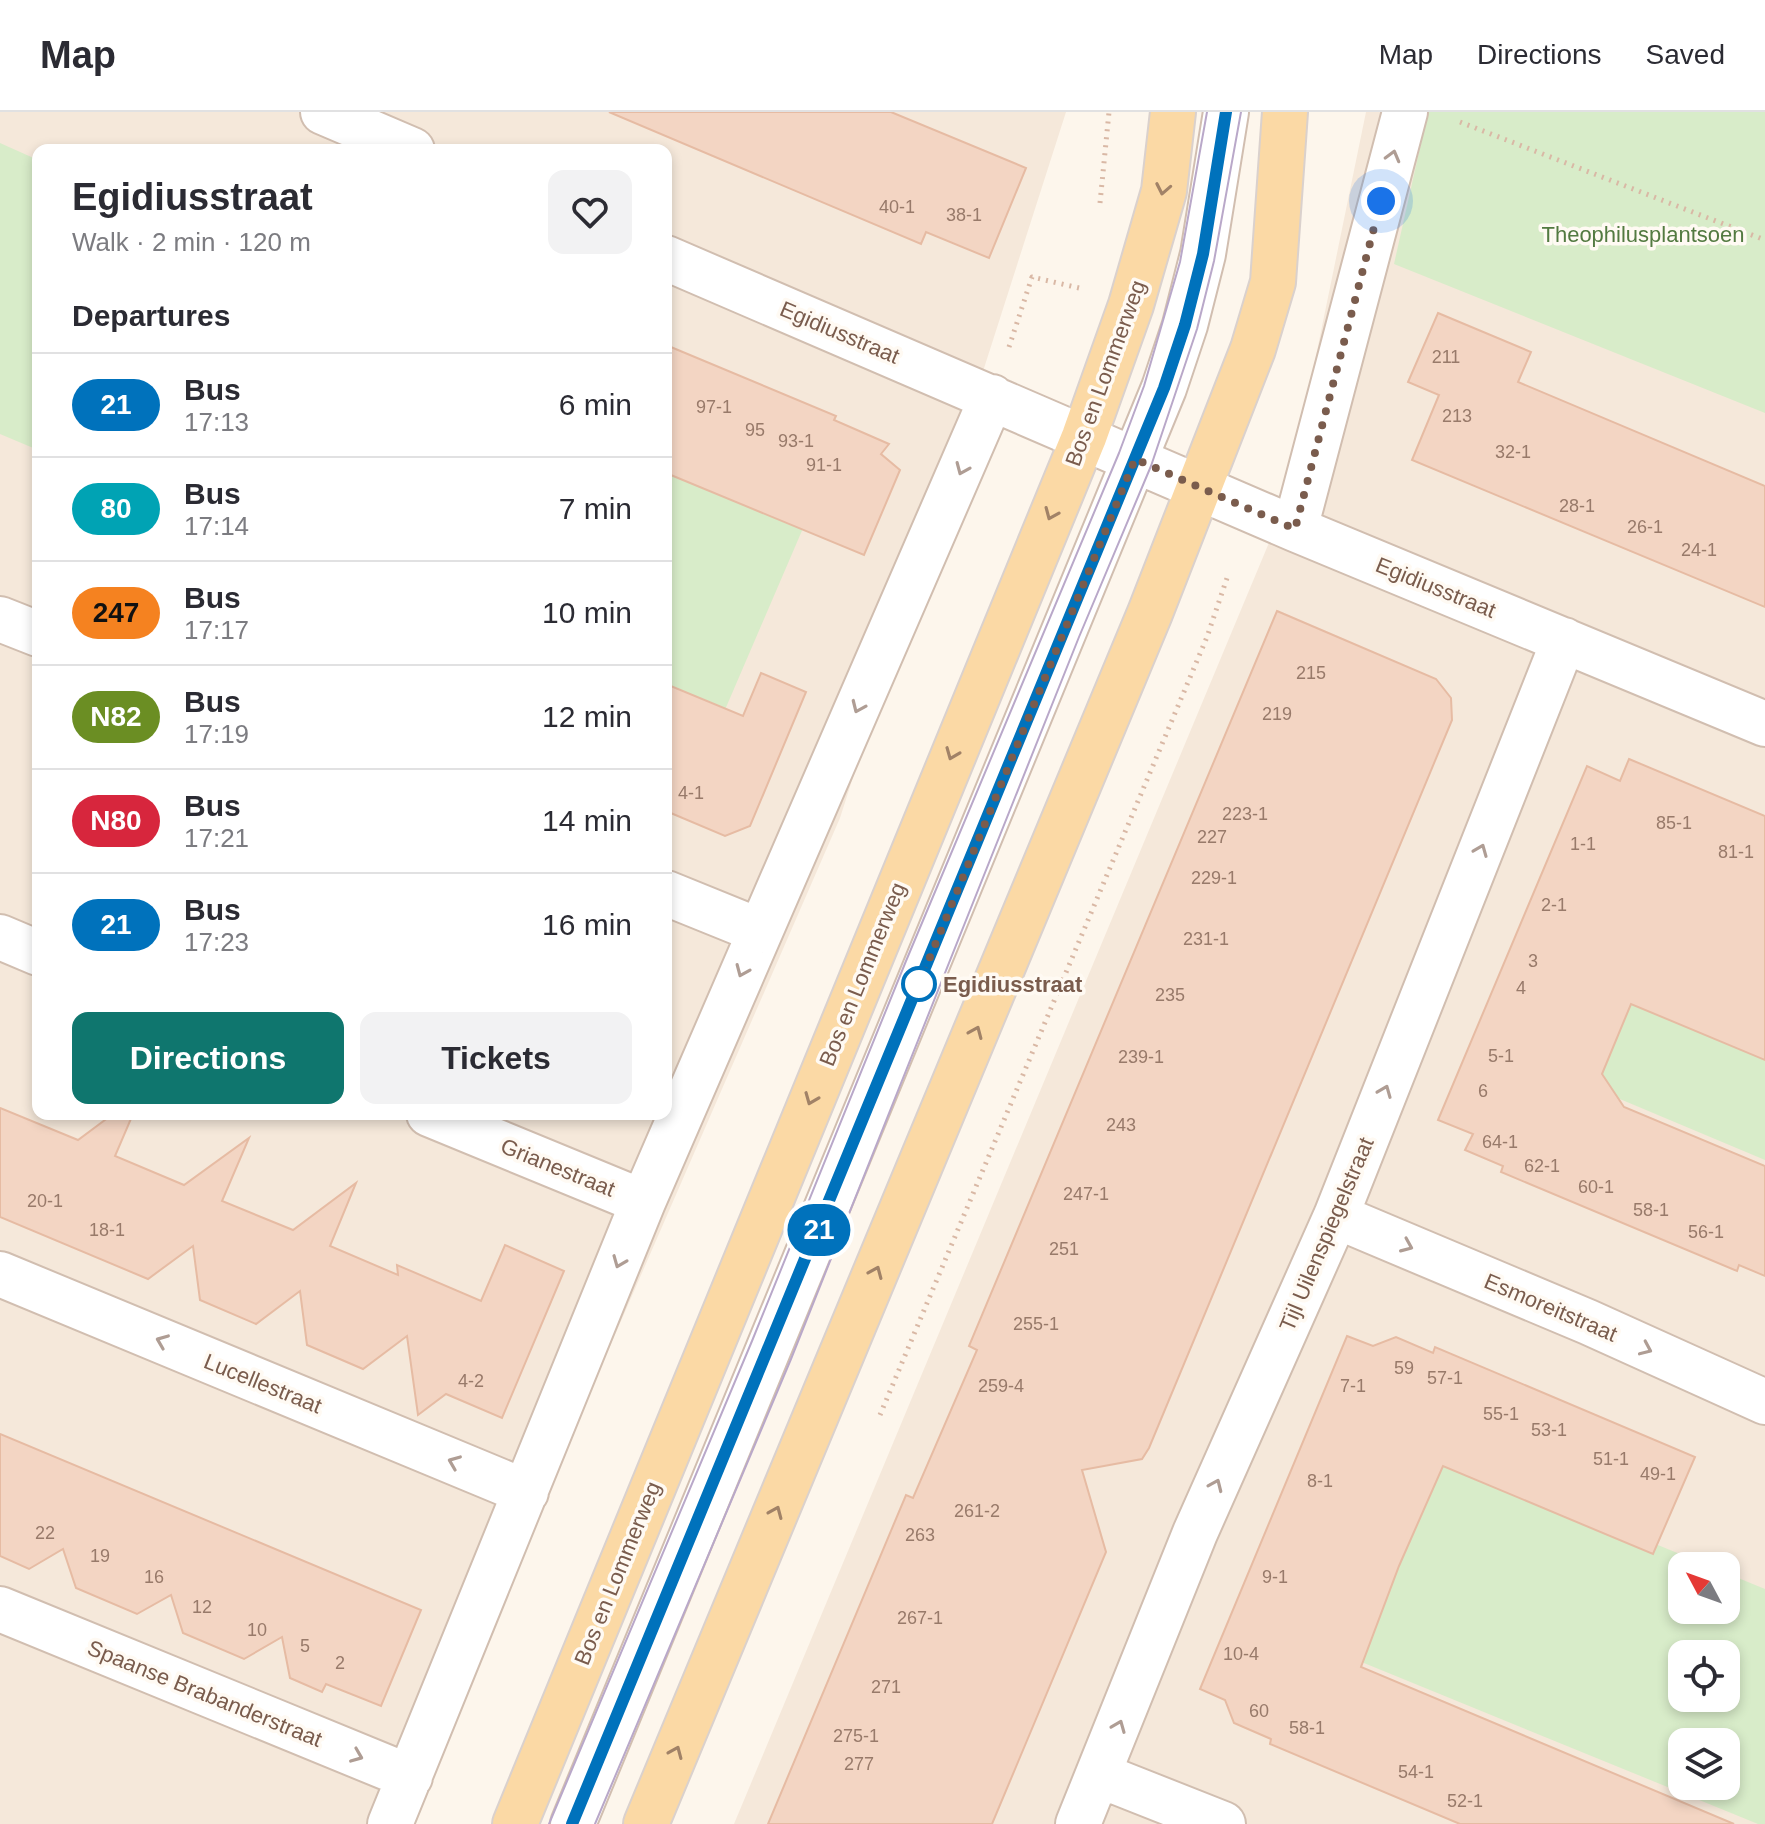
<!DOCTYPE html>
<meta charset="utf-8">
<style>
body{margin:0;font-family:Helvetica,sans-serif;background:#f2f2f3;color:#2b2b33;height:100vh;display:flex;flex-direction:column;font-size:30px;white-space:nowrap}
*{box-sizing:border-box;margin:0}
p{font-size:26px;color:#7c7c81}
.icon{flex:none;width:44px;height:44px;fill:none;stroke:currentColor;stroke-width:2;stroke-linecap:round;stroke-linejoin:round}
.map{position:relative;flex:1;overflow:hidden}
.details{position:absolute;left:32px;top:32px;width:640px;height:976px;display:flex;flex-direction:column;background:#fff;border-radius:16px;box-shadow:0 4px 12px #0003}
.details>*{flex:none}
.badge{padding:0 16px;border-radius:26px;font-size:28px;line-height:52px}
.needle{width:52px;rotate:311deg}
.buttons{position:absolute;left:1668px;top:1440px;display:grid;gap:16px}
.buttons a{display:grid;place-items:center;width:72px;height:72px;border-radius:16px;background:#fff;box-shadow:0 4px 12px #0003;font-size:40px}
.you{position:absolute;width:40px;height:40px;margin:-20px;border:6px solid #fff;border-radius:50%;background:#1a73e8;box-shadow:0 0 0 12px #1a73e833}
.map>.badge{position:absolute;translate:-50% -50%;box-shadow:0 0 0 4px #fff}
h2{padding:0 40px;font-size:30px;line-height:72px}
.round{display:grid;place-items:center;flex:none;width:84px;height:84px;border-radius:16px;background:#f2f2f3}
.summary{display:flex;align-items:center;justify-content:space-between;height:136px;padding:0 40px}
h1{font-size:38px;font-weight:700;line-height:60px}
.cta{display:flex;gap:16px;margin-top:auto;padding:16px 40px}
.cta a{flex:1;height:92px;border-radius:16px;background:#0f766e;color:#fff;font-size:32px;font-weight:700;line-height:92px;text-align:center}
.cta a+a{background:#f2f2f3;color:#2b2b33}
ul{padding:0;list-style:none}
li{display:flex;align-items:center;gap:24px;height:104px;padding:0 40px;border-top:2px solid #e1e1e2}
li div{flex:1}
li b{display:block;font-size:30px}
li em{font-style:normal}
li .badge{min-width:88px;font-weight:700;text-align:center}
header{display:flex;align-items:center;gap:48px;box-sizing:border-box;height:112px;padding:0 40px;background:#fff;border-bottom:2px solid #e1e1e2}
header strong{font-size:38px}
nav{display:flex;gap:44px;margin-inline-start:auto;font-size:28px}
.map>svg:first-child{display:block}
</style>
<header>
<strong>Map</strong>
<nav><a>Map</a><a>Directions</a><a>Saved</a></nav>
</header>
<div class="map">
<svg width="1765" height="1712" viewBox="0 0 1765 1712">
<rect width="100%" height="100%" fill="#fdf6ec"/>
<!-- residential -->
<path fill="#f5e8da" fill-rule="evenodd" d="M 0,0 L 1066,0 L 840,706 L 402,1712 L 0,1712 ZM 38,38 L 666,38 L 666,1002 L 38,1002 Z
M 1366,0 L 1765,0 L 1765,1712 L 734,1712 L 1286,390 ZM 1682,1454 L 1726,1454 L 1726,1498 L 1682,1498 ZM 1682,1542 L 1726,1542 L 1726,1586 L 1682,1586 ZM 1682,1630 L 1726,1630 L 1726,1674 L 1682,1674 Z"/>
<!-- green -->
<path fill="#d8ecc9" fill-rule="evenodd" d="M 1428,0 L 1765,0 L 1765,301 L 1394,152 Z
M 0,31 L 38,48 L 38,338 L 0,322 Z
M 666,328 L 813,393 L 712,628 L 666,608 Z
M 1765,818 L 1765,1048 L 1527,948 Z
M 1361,1311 L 1709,1454 L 1682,1454 L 1682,1498 L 1726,1498 L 1726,1461 L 1765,1477 L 1765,1712 L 1758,1712 L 1271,1513 ZM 1682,1542 L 1726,1542 L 1726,1586 L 1682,1586 ZM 1682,1630 L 1726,1630 L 1726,1674 L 1682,1674 Z"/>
<!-- building -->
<path fill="#f3d5c3" stroke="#e6bba3" stroke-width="2" d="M 609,0 L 891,0 L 1026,56 L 989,146 L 926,120 L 921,132 Z
M 1438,201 L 1531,240 L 1518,270 L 1765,374 L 1765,495 L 1412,348 L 1439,283 L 1408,270 Z
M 666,233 L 836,304 L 834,308 L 889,332 L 881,342 L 900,358 L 864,443 L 666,361 Z
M 1277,499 L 1436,567 L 1451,586 L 1452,608 L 1149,1336 L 1142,1347 L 1082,1358 L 1106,1440 L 992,1712 L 768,1712 L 906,1383 L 913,1386 L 977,1238 L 969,1234 Z
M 761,561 L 806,580 L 750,714 L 725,724 L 666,699 L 666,572 L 743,604 Z
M 1629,647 L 1765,704 L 1765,948 L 1631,892 L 1602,962 L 1624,995 L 1765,1054 L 1765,1164 L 1739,1153 L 1737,1159 L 1501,1060 L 1503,1054 L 1465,1038 L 1473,1022 L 1438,1008 L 1587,654 L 1620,669 Z
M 0,996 L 78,1028 L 113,1002 L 133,1002 L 115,1044 L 184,1073 L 249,1026 L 222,1089 L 293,1118 L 356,1071 L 330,1134 L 398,1163 L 397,1153 L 481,1189 L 505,1133 L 564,1159 L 502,1306 L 446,1282 L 418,1303 L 407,1224 L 363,1257 L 307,1233 L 300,1179 L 256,1212 L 200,1188 L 193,1134 L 148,1167 L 0,1105 Z
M 1347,1224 L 1373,1234 L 1396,1225 L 1433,1241 L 1435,1235 L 1695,1345 L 1653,1442 L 1443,1354 L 1399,1454 L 1361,1555 L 1734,1712 L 1460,1712 L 1270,1632 L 1271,1627 L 1234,1611 L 1225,1588 L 1200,1577 Z
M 0,1322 L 421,1498 L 381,1594 L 326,1572 L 322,1580 L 290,1566 L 282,1525 L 244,1547 L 183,1521 L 171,1483 L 137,1502 L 76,1476 L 63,1437 L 29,1457 L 0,1444 Z"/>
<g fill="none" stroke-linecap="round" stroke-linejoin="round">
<defs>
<path id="minor" d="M 323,0 L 412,38
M 666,146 L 1295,417 L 1765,612
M 1295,417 L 1405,0
M 0,507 L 38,522
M 666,781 L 760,819
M 0,825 L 38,841
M 429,1002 L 643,1090
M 1336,1104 L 1588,1210 L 1765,1290
M 0,1162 L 526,1380
M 0,1497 L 410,1665
M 1099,1663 L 1223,1712
M 390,1712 L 643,1090 L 992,285
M 573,1712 L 1164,276 L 1185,213 L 1203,142 L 1226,0
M 1078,1712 L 1195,1421 L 1336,1104 L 1564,528"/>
<path id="major" d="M 515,1712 L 1084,325 L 1131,193 L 1164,79 L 1173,0
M 646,1712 L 1150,501 L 1253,237 L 1273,170 L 1285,0"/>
</defs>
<!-- minor casing -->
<use href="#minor" stroke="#d1beb0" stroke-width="48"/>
<!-- major casing -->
<use href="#major" stroke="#dad1cd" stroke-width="48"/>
<!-- path -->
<path stroke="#d9b8a5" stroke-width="5" stroke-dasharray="2 6" stroke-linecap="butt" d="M 1460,10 L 1765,128
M 1100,91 L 1109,0
M 1009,235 L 1032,165 L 1079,176
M 880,1303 L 1207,525 L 1227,466"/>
<!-- minor -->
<use href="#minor" stroke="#fff" stroke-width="44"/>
<!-- major -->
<use href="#major" stroke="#fbd9a5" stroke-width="44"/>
<!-- tram -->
<path stroke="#b9a8c9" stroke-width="2" d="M 549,1712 L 752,1229 L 906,849 L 1119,341 L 1144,274 L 1180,150 L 1207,0
M 595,1712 L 791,1247 L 1079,525 L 1151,354 L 1197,217 L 1214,149 L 1241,0"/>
</g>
<!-- one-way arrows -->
<defs><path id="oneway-chevron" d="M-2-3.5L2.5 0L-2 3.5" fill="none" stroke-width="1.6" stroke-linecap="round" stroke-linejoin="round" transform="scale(2)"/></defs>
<g stroke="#af9d94">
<use href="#oneway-chevron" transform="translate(1393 44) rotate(-75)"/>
<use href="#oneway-chevron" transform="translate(962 357) rotate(113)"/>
<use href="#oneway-chevron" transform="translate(858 595) rotate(114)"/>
<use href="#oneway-chevron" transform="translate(1481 738) rotate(-68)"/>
<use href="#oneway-chevron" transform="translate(742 859) rotate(113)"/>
<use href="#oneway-chevron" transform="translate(1385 979) rotate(-68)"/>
<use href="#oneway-chevron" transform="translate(1407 1134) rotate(23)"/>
<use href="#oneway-chevron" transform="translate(619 1150) rotate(112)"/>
<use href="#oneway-chevron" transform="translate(162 1229) rotate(-158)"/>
<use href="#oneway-chevron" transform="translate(1646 1237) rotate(24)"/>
<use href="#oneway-chevron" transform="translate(454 1350) rotate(-158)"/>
<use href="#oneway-chevron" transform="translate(1216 1373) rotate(-66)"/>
<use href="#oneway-chevron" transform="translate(1119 1614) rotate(-68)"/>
<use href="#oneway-chevron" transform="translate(357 1644) rotate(22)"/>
</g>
<g stroke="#a18267">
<use href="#oneway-chevron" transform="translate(1163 77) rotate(101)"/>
<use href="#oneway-chevron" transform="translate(1051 402) rotate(113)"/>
<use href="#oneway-chevron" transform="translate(952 642) rotate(112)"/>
<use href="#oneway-chevron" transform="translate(976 920) rotate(-67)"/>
<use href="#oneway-chevron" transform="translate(811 987) rotate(112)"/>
<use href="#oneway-chevron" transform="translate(876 1160) rotate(-67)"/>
<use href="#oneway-chevron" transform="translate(776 1400) rotate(-67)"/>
<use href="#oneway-chevron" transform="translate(676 1640) rotate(-67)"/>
</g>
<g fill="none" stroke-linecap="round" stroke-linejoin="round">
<defs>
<path id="line" d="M 572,1712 L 1164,276 L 1185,213 L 1203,142 L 1226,0"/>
</defs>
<!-- line casing -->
<use href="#line" stroke="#fff" stroke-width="18"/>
<!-- line -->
<use href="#line" stroke="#0072bc" stroke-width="12"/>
<!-- walk -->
<path stroke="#7a5c4d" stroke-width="8" stroke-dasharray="0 14.4" d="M 919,872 L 1135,347 L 1295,417 L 1381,89"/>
</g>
<!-- markers -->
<circle fill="#fff" stroke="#0072bc" stroke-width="4" cx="919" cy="872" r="16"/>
<g text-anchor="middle" stroke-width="7" stroke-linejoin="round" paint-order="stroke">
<!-- number labels -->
<g font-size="18" fill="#987a6a">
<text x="897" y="101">40-1</text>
<text x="964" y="109">38-1</text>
<text x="1446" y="251">211</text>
<text x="714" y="301">97-1</text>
<text x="1457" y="310">213</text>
<text x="755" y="324">95</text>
<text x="796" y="335">93-1</text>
<text x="1513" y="346">32-1</text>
<text x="824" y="359">91-1</text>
<text x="1577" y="400">28-1</text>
<text x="1645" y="421">26-1</text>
<text x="1699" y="444">24-1</text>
<text x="1311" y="567">215</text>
<text x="1277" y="608">219</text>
<text x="691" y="687">4-1</text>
<text x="1245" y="708">223-1</text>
<text x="1674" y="717">85-1</text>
<text x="1212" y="731">227</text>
<text x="1583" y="738">1-1</text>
<text x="1736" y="746">81-1</text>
<text x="1214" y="772">229-1</text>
<text x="1554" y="799">2-1</text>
<text x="1206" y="833">231-1</text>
<text x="1533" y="855">3</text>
<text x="1521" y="882">4</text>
<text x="1170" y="889">235</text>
<text x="1501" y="950">5-1</text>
<text x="1141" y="951">239-1</text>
<text x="1483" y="985">6</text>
<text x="1121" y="1019">243</text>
<text x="1500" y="1036">64-1</text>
<text x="1542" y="1060">62-1</text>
<text x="1596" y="1081">60-1</text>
<text x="1086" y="1088">247-1</text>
<text x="45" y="1095">20-1</text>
<text x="1651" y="1104">58-1</text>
<text x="107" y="1124">18-1</text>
<text x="1706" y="1126">56-1</text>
<text x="1064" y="1143">251</text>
<text x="1036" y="1218">255-1</text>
<text x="1404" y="1262">59</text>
<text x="1445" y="1272">57-1</text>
<text x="471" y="1275">4-2</text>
<text x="1001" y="1280">259-4</text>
<text x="1353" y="1280">7-1</text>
<text x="1501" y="1308">55-1</text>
<text x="1549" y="1324">53-1</text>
<text x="1611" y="1353">51-1</text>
<text x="1658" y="1368">49-1</text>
<text x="1320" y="1375">8-1</text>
<text x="977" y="1405">261-2</text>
<text x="45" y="1427">22</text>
<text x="920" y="1429">263</text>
<text x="100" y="1450">19</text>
<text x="154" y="1471">16</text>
<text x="1275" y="1471">9-1</text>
<text x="202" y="1501">12</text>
<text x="920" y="1512">267-1</text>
<text x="257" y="1524">10</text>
<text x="305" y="1540">5</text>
<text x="1241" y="1548">10-4</text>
<text x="340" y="1557">2</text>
<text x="886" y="1581">271</text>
<text x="1259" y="1605">60</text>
<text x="1307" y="1622">58-1</text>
<text x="856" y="1630">275-1</text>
<text x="859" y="1658">277</text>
<text x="1416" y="1666">54-1</text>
<text x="1465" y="1695">52-1</text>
</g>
<!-- park labels -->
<g font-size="22" fill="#537a41" stroke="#fffaf3">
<text x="1643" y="130">Theophilusplantsoen</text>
</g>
<!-- street labels -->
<g font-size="22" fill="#7a5c4d" stroke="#fffaf3">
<text transform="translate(840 220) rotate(23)" y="8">Egidiusstraat</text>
<text transform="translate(1105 261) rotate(-70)" y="8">Bos en Lommerweg</text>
<text transform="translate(1436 475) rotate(22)" y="8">Egidiusstraat</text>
<text transform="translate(862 862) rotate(-68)" y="8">Bos en Lommerweg</text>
<text transform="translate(558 1055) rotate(22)" y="8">Grianestraat</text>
<text transform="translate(1326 1122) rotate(-67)" y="8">Tijl Uilenspiegelstraat</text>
<text transform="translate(1551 1195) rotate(23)" y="8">Esmoreitstraat</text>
<text transform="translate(263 1271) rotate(22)" y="8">Lucellestraat</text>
<text transform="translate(617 1461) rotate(-68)" y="8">Bos en Lommerweg</text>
<text transform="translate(205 1581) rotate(22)" y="8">Spaanse Brabanderstraat</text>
</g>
<!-- stop labels -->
<g font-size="22" font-weight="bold" fill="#7a5c4d" stroke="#fffaf3" text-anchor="start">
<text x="943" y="880">Egidiusstraat</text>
</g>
</g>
</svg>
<div class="buttons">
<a><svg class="needle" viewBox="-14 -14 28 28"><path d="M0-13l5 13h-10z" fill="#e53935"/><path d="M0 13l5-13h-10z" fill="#7c7c81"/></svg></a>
<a><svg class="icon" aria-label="locate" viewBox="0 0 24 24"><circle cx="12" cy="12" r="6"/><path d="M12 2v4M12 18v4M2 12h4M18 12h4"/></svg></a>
<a><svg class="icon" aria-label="layers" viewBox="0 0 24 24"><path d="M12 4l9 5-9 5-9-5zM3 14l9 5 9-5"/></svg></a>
</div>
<div class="you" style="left:1381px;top:89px"></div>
<b class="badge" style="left:819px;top:1118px;background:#0072bc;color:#fff">21</b>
<section class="details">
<div class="summary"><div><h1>Egidiusstraat</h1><p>Walk · 2 min · 120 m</p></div><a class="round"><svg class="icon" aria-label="heart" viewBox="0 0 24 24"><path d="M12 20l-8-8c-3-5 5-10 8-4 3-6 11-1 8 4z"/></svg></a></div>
<h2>Departures</h2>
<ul>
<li><span class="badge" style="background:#0072bc;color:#fff">21</span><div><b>Bus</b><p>17:13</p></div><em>6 min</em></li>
<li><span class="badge" style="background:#00a3b4;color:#fff">80</span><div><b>Bus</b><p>17:14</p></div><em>7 min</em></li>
<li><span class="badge" style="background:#f58220;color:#111">247</span><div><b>Bus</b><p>17:17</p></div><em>10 min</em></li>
<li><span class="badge" style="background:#6b8e23;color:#fff">N82</span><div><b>Bus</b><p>17:19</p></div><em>12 min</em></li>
<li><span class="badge" style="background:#d7263d;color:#fff">N80</span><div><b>Bus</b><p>17:21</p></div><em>14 min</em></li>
<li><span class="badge" style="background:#0072bc;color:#fff">21</span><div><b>Bus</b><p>17:23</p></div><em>16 min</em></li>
</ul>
<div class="cta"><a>Directions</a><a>Tickets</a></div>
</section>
</div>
